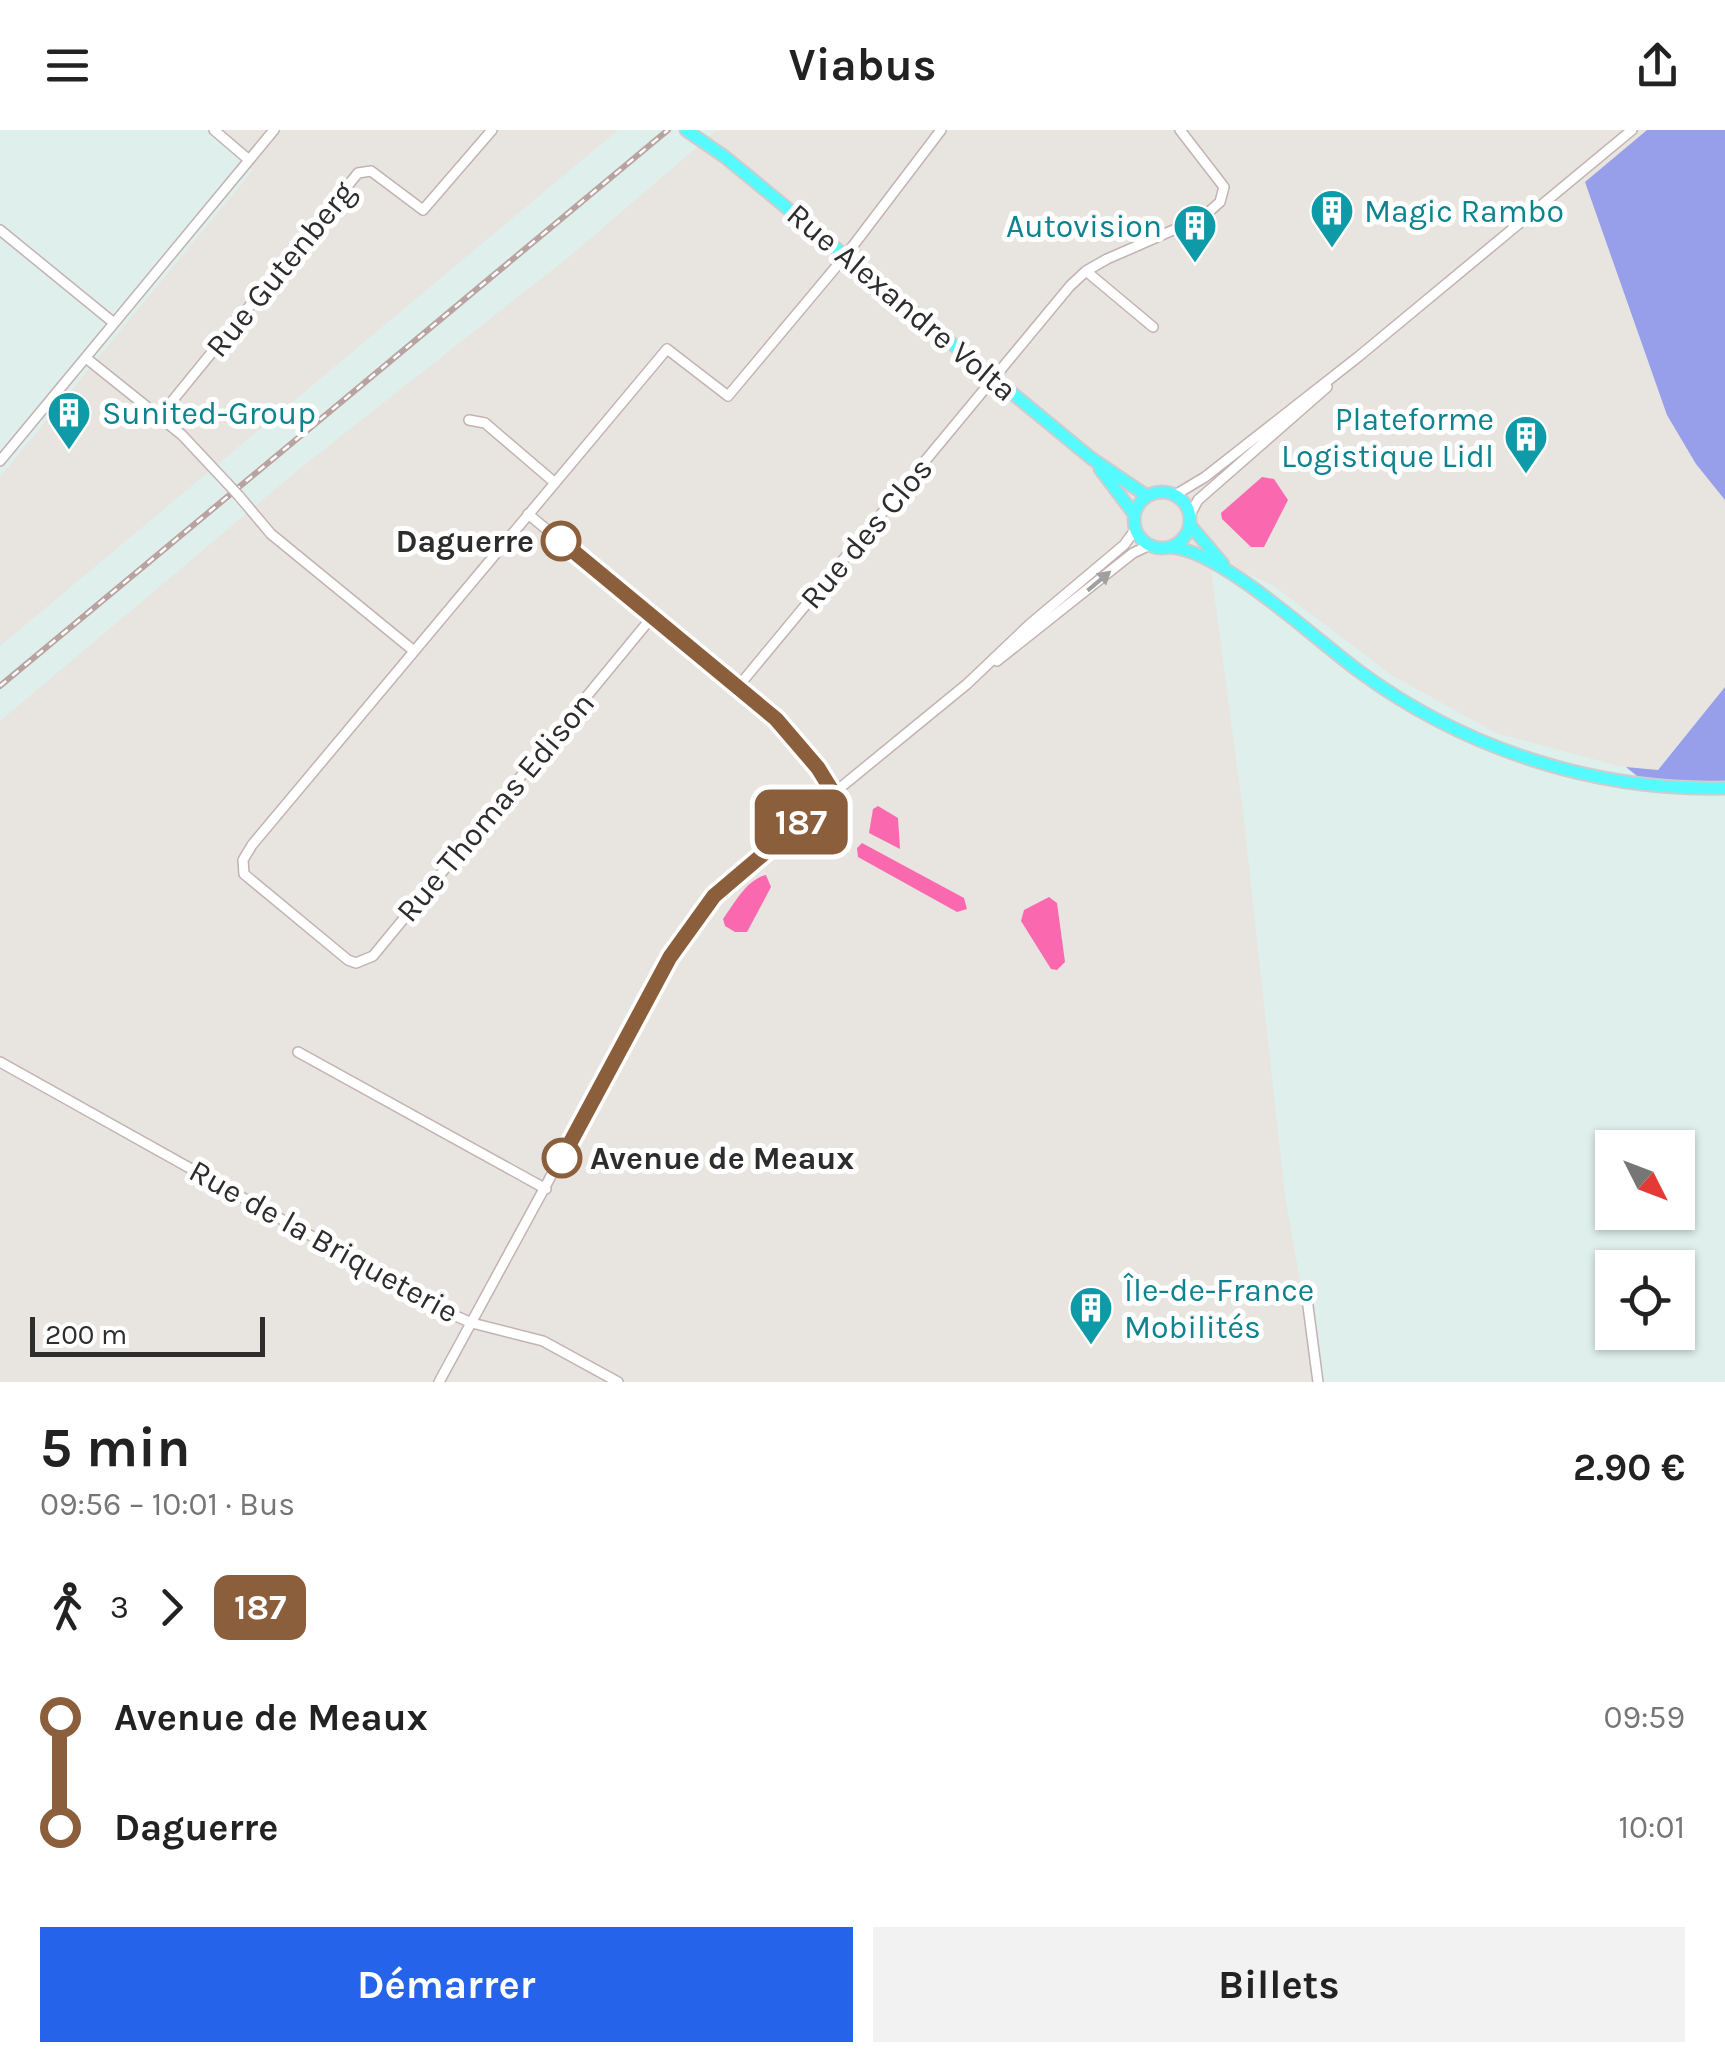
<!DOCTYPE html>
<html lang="fr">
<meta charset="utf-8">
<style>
body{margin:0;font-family:Karla,sans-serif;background:#f2f2f2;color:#222;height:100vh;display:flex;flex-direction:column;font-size:38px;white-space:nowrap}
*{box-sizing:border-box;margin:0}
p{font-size:32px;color:#767676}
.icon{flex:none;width:55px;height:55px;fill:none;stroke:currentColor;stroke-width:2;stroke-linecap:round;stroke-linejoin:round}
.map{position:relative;height:1252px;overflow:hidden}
.drawer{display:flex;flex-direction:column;background:#fff;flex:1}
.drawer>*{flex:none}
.badge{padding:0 20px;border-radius:15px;font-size:35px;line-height:65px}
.needle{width:65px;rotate:132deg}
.buttons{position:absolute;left:1595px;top:1000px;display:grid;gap:20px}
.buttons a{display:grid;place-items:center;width:100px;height:100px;border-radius:0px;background:#fff;box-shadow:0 2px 8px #0004;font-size:50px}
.scale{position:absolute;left:30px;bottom:25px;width:235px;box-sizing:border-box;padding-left:10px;border:5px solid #2d2d2d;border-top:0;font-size:28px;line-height:35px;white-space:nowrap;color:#2d2d2d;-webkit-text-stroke:8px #fff;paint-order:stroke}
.map>.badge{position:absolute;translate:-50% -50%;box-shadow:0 0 0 5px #fff}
.legs{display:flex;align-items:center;gap:15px;height:110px;padding:0 40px;font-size:32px}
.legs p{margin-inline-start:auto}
.overview{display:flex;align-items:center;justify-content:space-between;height:170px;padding:0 40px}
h1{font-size:55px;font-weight:700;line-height:75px}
.button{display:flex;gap:20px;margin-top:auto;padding:20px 40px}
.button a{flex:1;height:115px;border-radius:0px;background:#2563eb;color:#fff;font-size:40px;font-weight:700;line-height:115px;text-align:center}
.button a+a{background:#f2f2f2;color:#222}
ul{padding:0 40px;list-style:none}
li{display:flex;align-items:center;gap:35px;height:110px;font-size:38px}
li i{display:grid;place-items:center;width:15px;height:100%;margin:0 12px;background:currentColor}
li i::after{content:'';width:25px;height:25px;margin:-12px;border:8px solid;border-radius:50%;background:#fff}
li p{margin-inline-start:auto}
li:first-child i{background:linear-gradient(#0000 50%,currentColor 0)}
li:last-child i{background:linear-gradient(currentColor 50%,#0000 0)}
header{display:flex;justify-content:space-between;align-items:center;height:130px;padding:0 40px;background:#fff;font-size:45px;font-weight:700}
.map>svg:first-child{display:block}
</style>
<header><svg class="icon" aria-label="menu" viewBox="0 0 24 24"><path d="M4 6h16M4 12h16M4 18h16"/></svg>Viabus<svg class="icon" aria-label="share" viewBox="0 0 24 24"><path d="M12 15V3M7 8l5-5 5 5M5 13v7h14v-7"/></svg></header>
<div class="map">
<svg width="1725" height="1252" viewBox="0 0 1725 1252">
<rect width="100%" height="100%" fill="#dfefec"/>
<!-- industrial -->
<path fill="#e8e4df" d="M 206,0 L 618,0 L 0,516 L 0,347 L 253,40 Z
M 717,0 L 1647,0 L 1585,53 L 1696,334 L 1725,370 L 1725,557 L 1657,640 L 1619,636 L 1496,603 L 1393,546 L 1273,455 L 1234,438 L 1223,427 L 1211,440 L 1243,682 L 1285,1067 L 1318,1252 L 0,1252 L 0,591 L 303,336 L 570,126 Z"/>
<!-- green -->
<path fill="#979eea" d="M 1647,0 L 1725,0 L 1725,370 L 1696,334 L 1667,285 L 1585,52 Z
M 1725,557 L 1725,652 L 1648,650 L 1637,646 L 1626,637 L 1658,640 Z"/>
<!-- water -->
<path fill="#fa69af" d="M 1262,347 L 1274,349 L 1288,370 L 1264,417 L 1251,417 L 1222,389 L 1221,383 Z
M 878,676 L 898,688 L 900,719 L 869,703 L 873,679 Z
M 862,713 L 964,768 L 967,779 L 957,782 L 858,727 L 857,718 Z
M 766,745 L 771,757 L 747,802 L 735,802 L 725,796 L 723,789 C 735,773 746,750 766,745 Z
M 1049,767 L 1057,773 L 1065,832 L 1057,840 L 1051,839 L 1021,791 L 1024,780 Z"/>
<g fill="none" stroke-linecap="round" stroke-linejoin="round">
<defs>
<path id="minor" d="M 214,0 L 249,30
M 0,100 L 114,193
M 1086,141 L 1153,197
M 86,228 L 182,305 L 227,353
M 160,286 L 358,43 L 371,41 L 423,80 L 492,0
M 469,290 L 485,293 L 554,352
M 0,331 L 274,0
M 1175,365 L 1205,347 L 1358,227 L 1632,0
M 239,366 L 271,404 L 414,521
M 528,384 L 775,589 L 834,664
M 1190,385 L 1198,370 L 1327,257
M 652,487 L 373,826 L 356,833 L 348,830 L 244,744 L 243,730 L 252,715 L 667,219 L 728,266 L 846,125 L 941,0
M 997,531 L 1133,423 L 1148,416
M 737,558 L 1070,156 L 1086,141 L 1107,129 L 1203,87 L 1220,72 L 1224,57 L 1180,0
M 298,922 L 546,1059
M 0,932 L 451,1184 L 472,1193 L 543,1211 L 618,1252
M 1306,1161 L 1318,1252
M 439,1252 L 670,827 L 714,766 L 769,716 L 967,554 L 1030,494 L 1124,415 L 1135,400"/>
<path id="major" d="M 686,0 L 725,27 L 1091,328 L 1147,366
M 1100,339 L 1134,384
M1134 390a28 28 0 1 1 56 0a28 28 0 1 1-56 0Z
M 1190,395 L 1223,434
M 1170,417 C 1221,420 1316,510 1360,542 C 1465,619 1594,661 1725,658"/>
</defs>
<!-- minor casing -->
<use href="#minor" stroke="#c2b3b2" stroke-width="12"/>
<!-- major casing -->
<use href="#major" stroke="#cdcdcd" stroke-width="15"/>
<!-- minor -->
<use href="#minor" stroke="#fff" stroke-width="9"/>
<!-- major -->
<use href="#major" stroke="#55fafe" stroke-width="11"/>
<defs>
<path id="rail" d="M 0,556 L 668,0"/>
</defs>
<!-- rail casing -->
<use href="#rail" stroke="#b9a3a0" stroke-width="6"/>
<!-- rail -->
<use href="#rail" stroke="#fff" stroke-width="2.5" stroke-dasharray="8" stroke-linecap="butt"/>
<defs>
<path id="minor-bridge" d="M 227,353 L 239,366"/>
</defs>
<!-- minor-bridge casing -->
<use href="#minor-bridge" stroke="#c2b3b2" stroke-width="12" stroke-linecap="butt"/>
<!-- minor-bridge -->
<use href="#minor-bridge" stroke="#fff" stroke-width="9"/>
</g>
<!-- one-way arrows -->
<defs><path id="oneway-solid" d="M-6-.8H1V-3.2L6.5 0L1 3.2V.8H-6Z" transform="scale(2.5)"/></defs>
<use fill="#a0a0a0" href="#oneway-solid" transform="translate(1099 451) rotate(-40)"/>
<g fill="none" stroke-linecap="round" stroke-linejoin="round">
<defs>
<path id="line-1" d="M 561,411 L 776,589 L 818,638 L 834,664 L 714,766 L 670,827 L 562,1028"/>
</defs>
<!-- line-1 casing -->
<use href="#line-1" stroke="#fff" stroke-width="22"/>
<!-- line-1 -->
<use href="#line-1" stroke="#8b5e3c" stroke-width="15"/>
</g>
<!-- icons -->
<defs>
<symbol id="building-pin" viewBox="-11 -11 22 30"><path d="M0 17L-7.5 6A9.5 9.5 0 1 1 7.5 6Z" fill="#0f9aa8" stroke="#fff"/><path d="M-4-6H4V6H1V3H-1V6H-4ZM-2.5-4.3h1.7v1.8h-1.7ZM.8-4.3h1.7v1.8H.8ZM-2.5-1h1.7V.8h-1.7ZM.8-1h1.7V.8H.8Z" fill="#fff"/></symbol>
</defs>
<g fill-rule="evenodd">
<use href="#building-pin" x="1307" y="56" width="50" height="68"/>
<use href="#building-pin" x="1170" y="71" width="50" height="68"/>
<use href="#building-pin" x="44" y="258" width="50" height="68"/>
<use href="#building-pin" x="1501" y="282" width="50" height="68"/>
<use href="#building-pin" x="1066" y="1153" width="50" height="68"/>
</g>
<!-- markers -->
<g fill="#fff" stroke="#8b5e3c" stroke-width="5">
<circle cx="561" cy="411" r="18"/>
<circle cx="562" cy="1028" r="18"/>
</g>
<g text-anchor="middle" stroke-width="10" stroke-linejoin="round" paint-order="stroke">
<!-- culture labels -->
<g font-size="32" fill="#0d838f" stroke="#fff" text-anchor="start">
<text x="1364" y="92">Magic Rambo</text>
<text x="1162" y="107" text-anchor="end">Autovision</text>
<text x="102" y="294">Sunited-Group</text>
<text x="1494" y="300" text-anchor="end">Plateforme<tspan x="1494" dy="37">Logistique Lidl</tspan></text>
<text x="1124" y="1171">Île-de-France<tspan x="1124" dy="37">Mobilités</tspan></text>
</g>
<!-- street labels -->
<g font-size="32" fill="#2d2d2d" stroke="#fff">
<text transform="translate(280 139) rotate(-51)" y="11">Rue Gutenberg</text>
<text transform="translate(902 172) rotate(40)" y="11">Rue Alexandre Volta</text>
<text transform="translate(866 403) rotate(-50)" y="11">Rue des Clos</text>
<text transform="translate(495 677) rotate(-50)" y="11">Rue Thomas Edison</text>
<text transform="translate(324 1111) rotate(29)" y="11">Rue de la Briqueterie</text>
</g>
<!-- stop labels -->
<g font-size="32" font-weight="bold" fill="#2d2d2d" stroke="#fff" text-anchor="end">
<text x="534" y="422">Daguerre</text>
<text x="590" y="1039" text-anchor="start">Avenue de Meaux</text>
</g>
</g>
</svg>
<div class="buttons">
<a><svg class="needle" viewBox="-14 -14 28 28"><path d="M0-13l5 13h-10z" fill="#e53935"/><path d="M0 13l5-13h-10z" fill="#767676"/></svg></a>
<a><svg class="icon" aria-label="locate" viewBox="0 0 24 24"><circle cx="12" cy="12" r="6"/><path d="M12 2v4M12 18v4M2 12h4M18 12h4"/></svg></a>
</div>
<div class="scale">200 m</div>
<b class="badge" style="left:801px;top:692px;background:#8b5e3c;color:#fff">187</b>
</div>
<section class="drawer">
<div class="overview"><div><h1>5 min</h1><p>09:56 – 10:01 · Bus</p></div><b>2.90 €</b></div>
<div class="legs"><svg class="icon" aria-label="walk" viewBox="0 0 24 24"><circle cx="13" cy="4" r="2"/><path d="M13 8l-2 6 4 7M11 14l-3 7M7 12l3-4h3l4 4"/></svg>3<svg class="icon" aria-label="forward" viewBox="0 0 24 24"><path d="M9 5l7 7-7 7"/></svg><b class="badge" style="background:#8b5e3c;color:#fff">187</b></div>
<ul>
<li><i style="color:#8b5e3c"></i><b>Avenue de Meaux</b><p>09:59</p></li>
<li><i style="color:#8b5e3c"></i><b>Daguerre</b><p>10:01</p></li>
</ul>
<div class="button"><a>Démarrer</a><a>Billets</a></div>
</section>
